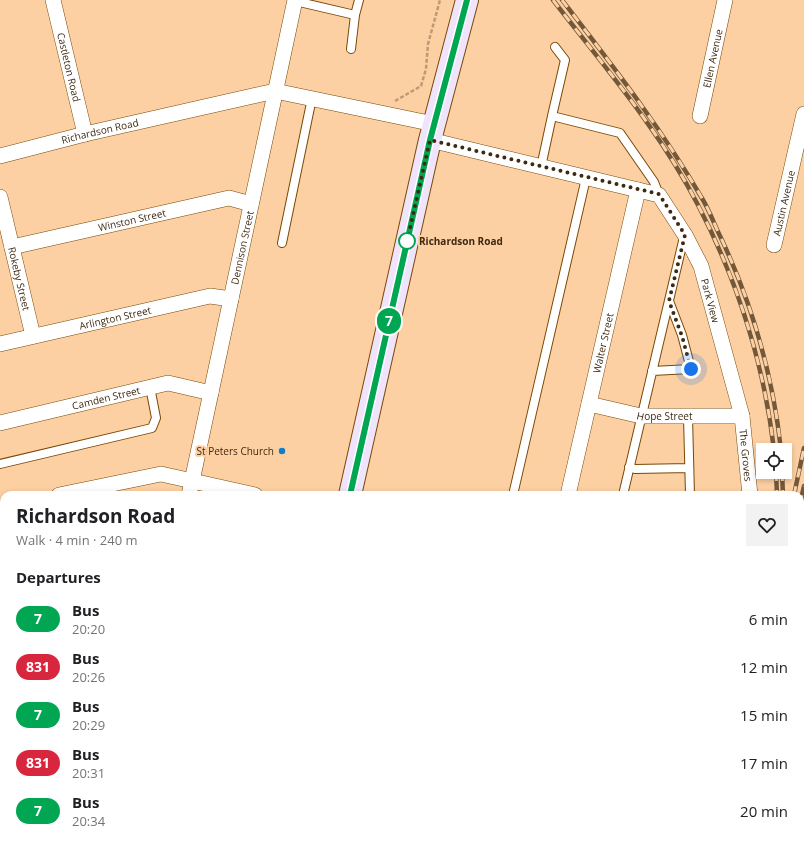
<!DOCTYPE html>
<meta charset="utf-8">
<style>
body{margin:0;font-family:"Open Sans",sans-serif;background:#f2f2f2;color:#202124;height:100vh;display:flex;flex-direction:column;font-size:15px;white-space:nowrap}
*{box-sizing:border-box;margin:0}
p{font-size:13px;color:#757577}
.icon{flex:none;width:22px;height:22px;fill:none;stroke:currentColor;stroke-width:2;stroke-linecap:round;stroke-linejoin:round}
.map{position:relative;flex:1;overflow:hidden}
.panel{position:absolute;left:0px;top:491px;width:804px;height:352px;display:flex;flex-direction:column;background:#fff;border-radius:12px 12px 0 0;box-shadow:0 2px 6px #0003}
.panel>*{flex:none}
.badge{padding:0 8px;border-radius:13px;font-size:14px;line-height:26px}
.tools{position:absolute;left:756px;top:443px;display:grid;gap:8px}
.tools a{display:grid;place-items:center;width:36px;height:36px;border-radius:0px;background:#fff;box-shadow:0 2px 6px #0003;font-size:20px}
.you{position:absolute;width:20px;height:20px;margin:-10px;border:3px solid #fff;border-radius:50%;background:#1a73e8;box-shadow:0 0 0 6px #1a73e833}
.map>.badge{position:absolute;translate:-50% -50%;box-shadow:0 0 0 2px #fff}
h2{padding:0 16px;font-size:15px;line-height:36px}
.round{display:grid;place-items:center;flex:none;width:42px;height:42px;border-radius:0px;background:#f2f2f2}
.overview{display:flex;align-items:center;justify-content:space-between;height:68px;padding:0 16px}
h1{font-size:19px;font-weight:700;line-height:30px}
ul{padding:0;list-style:none}
li{display:flex;align-items:center;gap:12px;height:48px;padding:0 16px}
li div{flex:1}
li b{display:block;font-size:15px}
li em{font-style:normal}
li .badge{min-width:44px;font-weight:700;text-align:center}
.map>svg:first-child{display:block}
</style>
<div class="map">
<svg width="804" height="843" viewBox="0 0 804 843">
<rect width="100%" height="100%" fill="#fdd0a3"/>
<g fill="none" stroke-linecap="round" stroke-linejoin="round">
<defs>
<path id="lane" d="M 295,1 L 355,15 L 359,0
M 351,49 L 355,15
M 552,116 L 565,60 L 555,47
M 541,167 L 552,116 L 620,133 L 654,182 L 659,195
M 282,243 L 312,98
M 652,371 L 691,369 L 682,335 L 669,301
M 688,417 L 690,495
M 0,464 L 152,428 L 156,418 L 150,387
M 629,467 L 635,469 L 689,468
M 513,495 L 586,178
M 623,495 L 684,237
M 0,637 L 4,636
M 0,739 L 4,739
M 800,762 L 804,762
M 0,833 L 4,833
M 168,839 L 169,843
M 501,843 L 502,839"/>
<g id="street">
<path id="s1" d="M 53,0 L 85,134"/>
<path id="s2" d="M 700,116 L 725,0"/>
<path id="s3" d="M 430,140 L 659,195 L 685,235 L 701,266 L 742,416 L 750,495"/>
<path id="s4" d="M 0,156 L 85,134 L 275,91 L 434,124"/>
<path id="s5" d="M 0,197 L 33,336"/>
<path id="s6" d="M 774,245 L 804,114"/>
<path id="s7" d="M 12,247 L 229,198 L 251,204"/>
<path id="s8" d="M 0,344 L 210,296 L 231,299"/>
<path id="s9" d="M 589,404 L 641,416 L 742,416"/>
<path id="s10" d="M 0,423 L 168,383 L 211,393"/>
<path d="M 59,495 L 161,474 L 255,495"/>
<path id="s11" d="M 189,495 L 295,0"/>
<path id="s12" d="M 568,495 L 638,190"/>
<path d="M 0,509 L 4,508"/>
<path d="M 0,593 L 4,592"/>
<path d="M 800,668 L 804,651"/>
<path d="M 0,688 L 4,687"/>
<path d="M 800,692 L 804,692"/>
<path d="M 0,792 L 4,791"/>
<path d="M 800,827 L 804,827"/>
<path d="M 571,843 L 572,839"/>
<path d="M 778,843 L 779,839"/>
</g>
<path id="secondary" d="M 350,495 L 430,140 L 467,0
M 277,843 L 277,839"/>
</defs>
<!-- lane casing -->
<use href="#lane" stroke="#794906" stroke-width="10"/>
<!-- street casing -->
<use href="#street" stroke="#794906" stroke-width="16"/>
<!-- secondary casing -->
<use href="#secondary" stroke="#794906" stroke-width="24"/>
<!-- path -->
<path stroke="#bf9973" stroke-width="2.5" stroke-dasharray="4 2" stroke-linecap="butt" d="M 395,101 L 421,86 L 426,69 L 428,44 L 440,0"/>
<!-- lane -->
<use href="#lane" stroke="#fff" stroke-width="8"/>
<!-- street -->
<use href="#street" stroke="#fff" stroke-width="15"/>
<!-- secondary -->
<use href="#secondary" stroke="#efe4fb" stroke-width="22"/>
<defs>
<path id="rail" d="M 553,0 C 604,66 660,131 698,205 C 738,282 764,364 774,450
M 562,0 C 612,65 662,129 703,200 C 710,212 715,226 721,238 C 753,306 773,376 781,450
M 776,472 L 777,495
M 782,472 L 783,495
M 794,495 L 804,448
M 800,504 L 804,486
M 718,843 L 719,839
M 728,843 L 729,839"/>
</defs>
<!-- rail casing -->
<use href="#rail" stroke="#73583a" stroke-width="4.5"/>
<!-- rail -->
<use href="#rail" stroke="#fdd0a3" stroke-width="3" stroke-dasharray="9" stroke-linecap="butt"/>
</g>
<g fill="none" stroke-linecap="round" stroke-linejoin="round">
<defs>
<path id="line" d="M 350,495 L 430,140 L 467,0"/>
</defs>
<!-- line casing -->
<use href="#line" stroke="#fff" stroke-width="9"/>
<!-- line -->
<use href="#line" stroke="#00a651" stroke-width="6"/>
<!-- walk -->
<path stroke="#3e2911" stroke-width="4" stroke-dasharray="0 7.2" d="M 407,241 L 430,140 L 659,194 L 685,235 L 669,301 L 682,336 L 691,369"/>
</g>
<!-- markers -->
<circle fill="#fff" stroke="#00a651" stroke-width="2" cx="407" cy="241" r="8"/>
<circle fill="#157dc8" stroke="#fdd0a3" stroke-width="1.5" cx="282" cy="451" r="4"/>
<g text-anchor="middle" stroke-width="4" stroke-linejoin="round" paint-order="stroke">
<!-- street labels -->
<g font-size="10" fill="#3e2911" stroke="#fdd0a3">
<text dy="4" stroke="none"><textPath href="#s2" startOffset="59">Ellen Avenue</textPath></text>
<text dy="4" stroke="none"><textPath href="#s1" startOffset="69">Castleton Road</textPath></text>
<text dy="4" stroke="none"><textPath href="#s4" startOffset="103">Richardson Road</textPath></text>
<text dy="4" stroke="none"><textPath href="#s6" startOffset="43">Austin Avenue</textPath></text>
<text dy="4" stroke="none"><textPath href="#s7" startOffset="123">Winston Street</textPath></text>
<text dy="4" stroke="none"><textPath href="#s11" startOffset="253">Dennison Street</textPath></text>
<text dy="4" stroke="none"><textPath href="#s5" startOffset="84">Rokeby Street</textPath></text>
<text dy="4" stroke="none"><textPath href="#s3" startOffset="354">Park View</textPath></text>
<text dy="4" stroke="none"><textPath href="#s8" startOffset="118">Arlington Street</textPath></text>
<text dy="4" stroke="none"><textPath href="#s12" startOffset="156">Walter Street</textPath></text>
<text dy="4" stroke="none"><textPath href="#s10" startOffset="109">Camden Street</textPath></text>
<text dy="4" stroke="none"><textPath href="#s9" startOffset="77">Hope Street</textPath></text>
<text dy="4" stroke="none"><textPath href="#s3" startOffset="513">The Groves</textPath></text>
</g>
<!-- stop labels -->
<g font-size="10" font-weight="bold" fill="#3e2911" stroke="#fdd0a3" text-anchor="start">
<text x="419" y="245">Richardson Road</text>
</g>
<!-- poi labels -->
<g font-size="10" fill="#3e2911" stroke="#fdd0a3" text-anchor="end">
<text x="274" y="455">St Peters Church</text>
</g>
</g>
</svg>
<div class="tools">
<a><svg class="icon" aria-label="locate" viewBox="0 0 24 24"><circle cx="12" cy="12" r="6"/><path d="M12 2v4M12 18v4M2 12h4M18 12h4"/></svg></a>
</div>
<div class="you" style="left:691px;top:369px"></div>
<b class="badge" style="left:389px;top:321px;background:#00a651;color:#fff">7</b>
<section class="panel">
<div class="overview"><div><h1>Richardson Road</h1><p>Walk · 4 min · 240 m</p></div><a class="round"><svg class="icon" aria-label="heart" viewBox="0 0 24 24"><path d="M12 20l-8-8c-3-5 5-10 8-4 3-6 11-1 8 4z"/></svg></a></div>
<h2>Departures</h2>
<ul>
<li><span class="badge" style="background:#00a651;color:#fff">7</span><div><b>Bus</b><p>20:20</p></div><em>6 min</em></li>
<li><span class="badge" style="background:#d7263d;color:#fff">831</span><div><b>Bus</b><p>20:26</p></div><em>12 min</em></li>
<li><span class="badge" style="background:#00a651;color:#fff">7</span><div><b>Bus</b><p>20:29</p></div><em>15 min</em></li>
<li><span class="badge" style="background:#d7263d;color:#fff">831</span><div><b>Bus</b><p>20:31</p></div><em>17 min</em></li>
<li><span class="badge" style="background:#00a651;color:#fff">7</span><div><b>Bus</b><p>20:34</p></div><em>20 min</em></li>
</ul>
</section>
</div>
